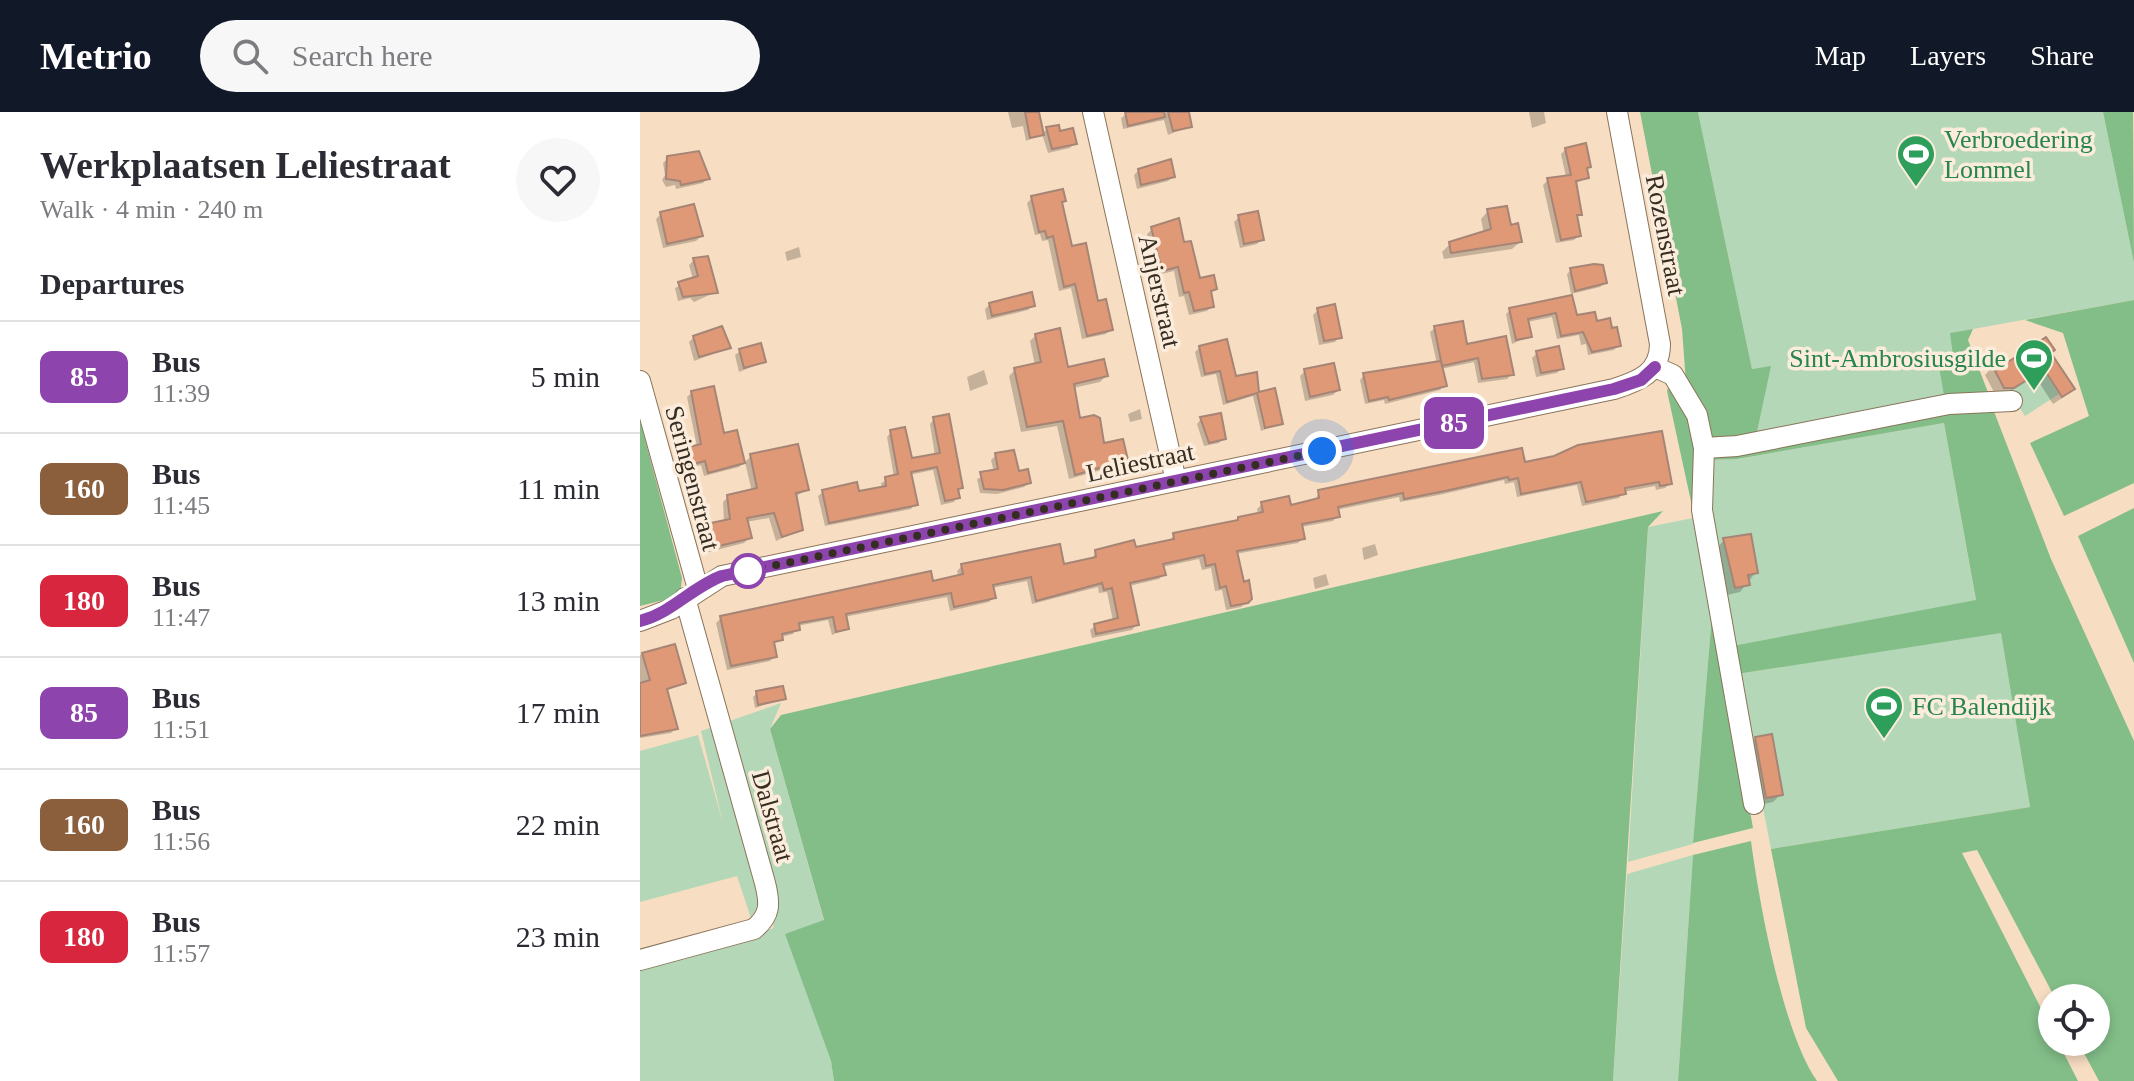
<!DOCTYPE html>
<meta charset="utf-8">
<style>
body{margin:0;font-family:"Times New Roman",serif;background:#f7f7f7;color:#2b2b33;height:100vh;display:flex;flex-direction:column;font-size:30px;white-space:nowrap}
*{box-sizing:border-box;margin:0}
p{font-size:26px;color:#7c7c81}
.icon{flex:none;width:44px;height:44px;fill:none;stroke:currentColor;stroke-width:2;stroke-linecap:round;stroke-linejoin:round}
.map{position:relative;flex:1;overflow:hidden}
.sheet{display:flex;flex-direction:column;background:#fff;width:640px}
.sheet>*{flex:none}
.badge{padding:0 16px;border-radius:12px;font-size:28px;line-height:52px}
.tools{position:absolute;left:1398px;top:872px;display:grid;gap:16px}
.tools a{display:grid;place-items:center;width:72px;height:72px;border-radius:50%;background:#fff;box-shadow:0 4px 12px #0003;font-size:40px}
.you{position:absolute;width:40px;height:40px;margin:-20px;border:6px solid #fff;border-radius:50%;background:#1a73e8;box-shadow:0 0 0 12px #1a73e833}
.map>.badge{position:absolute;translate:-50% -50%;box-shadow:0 0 0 4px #fff}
h2{padding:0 40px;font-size:30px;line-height:72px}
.round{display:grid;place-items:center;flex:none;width:84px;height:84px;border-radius:42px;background:#f7f7f7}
.headline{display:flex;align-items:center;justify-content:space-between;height:136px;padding:0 40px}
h1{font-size:38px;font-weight:600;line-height:60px}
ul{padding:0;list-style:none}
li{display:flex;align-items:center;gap:24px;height:112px;padding:0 40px;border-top:2px solid #e1e1e2}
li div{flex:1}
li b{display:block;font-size:30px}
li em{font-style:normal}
li .badge{min-width:88px;font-weight:700;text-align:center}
header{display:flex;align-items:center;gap:48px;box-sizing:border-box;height:112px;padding:0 40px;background:#111827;color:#fff}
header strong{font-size:38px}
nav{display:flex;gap:44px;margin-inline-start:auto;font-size:28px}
.search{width:560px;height:72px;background:#f7f7f7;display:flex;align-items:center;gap:20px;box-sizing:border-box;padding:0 28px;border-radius:44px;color:#7c7c81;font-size:30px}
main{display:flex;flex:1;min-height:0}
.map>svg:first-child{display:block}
</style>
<header>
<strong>Metrio</strong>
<div class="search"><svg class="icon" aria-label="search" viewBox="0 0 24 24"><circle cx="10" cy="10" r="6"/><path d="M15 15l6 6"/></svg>Search here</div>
<nav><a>Map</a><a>Layers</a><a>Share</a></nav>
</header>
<main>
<section class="sheet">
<div class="headline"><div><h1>Werkplaatsen Leliestraat</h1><p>Walk · 4 min · 240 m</p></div><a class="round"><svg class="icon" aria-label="heart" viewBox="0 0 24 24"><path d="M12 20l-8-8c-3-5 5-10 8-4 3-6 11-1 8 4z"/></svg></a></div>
<h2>Departures</h2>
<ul>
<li><span class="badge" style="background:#8e44ad;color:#fff">85</span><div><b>Bus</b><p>11:39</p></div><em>5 min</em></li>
<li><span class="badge" style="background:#8b5e3c;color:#fff">160</span><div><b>Bus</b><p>11:45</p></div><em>11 min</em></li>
<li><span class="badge" style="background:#d7263d;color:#fff">180</span><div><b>Bus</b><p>11:47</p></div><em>13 min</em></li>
<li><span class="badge" style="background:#8e44ad;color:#fff">85</span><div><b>Bus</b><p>11:51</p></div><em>17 min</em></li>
<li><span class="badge" style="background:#8b5e3c;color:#fff">160</span><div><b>Bus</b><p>11:56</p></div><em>22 min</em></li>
<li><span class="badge" style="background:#d7263d;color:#fff">180</span><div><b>Bus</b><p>11:57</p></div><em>23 min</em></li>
</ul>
</section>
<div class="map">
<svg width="1494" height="969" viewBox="0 0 1494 969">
<rect width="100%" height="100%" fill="#f7ddc1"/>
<!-- green -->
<path fill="#b4d8b7" d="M 1058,0 L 1463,0 L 1494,151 L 1494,188 L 1311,221 L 1313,244 L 1305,289 L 1117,320 L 1130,255 L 1112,257 Z
M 1403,257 L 1419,282 L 1385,304 L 1369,279 Z
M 1304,311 L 1336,489 L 1092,534 L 1066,395 L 1065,348 L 1097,347 Z
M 1058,405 L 1073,491 L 1053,732 L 988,750 L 1008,415 Z
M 1361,520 L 1390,695 L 1131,737 L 1097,562 Z
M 141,591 L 130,617 L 184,809 L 146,822 L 191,949 L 194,969 L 0,969 L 0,858 L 105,829 L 133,816 L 135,800 L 111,806 L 97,764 L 0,790 L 0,639 L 58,623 L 83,711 L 61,619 Z
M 1053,743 L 1038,969 L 973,969 L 987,762 Z"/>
<!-- forest -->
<path fill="#83be89" d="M 1000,0 L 1058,0 L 1112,257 L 1131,254 L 1117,320 L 1082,333 L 1067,324 L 1046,271 L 1042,217 Z
M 1463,0 L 1493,0 L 1494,151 Z
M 1494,188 L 1494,371 L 1424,404 L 1390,331 L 1449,304 L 1423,221 L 1385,208 Z
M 1333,217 L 1328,228 L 1349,283 L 1305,289 L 1298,249 L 1313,244 L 1310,221 Z
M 1029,273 L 1039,275 L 1059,341 L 1052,394 L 1027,279 Z
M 1353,297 L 1411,447 L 1494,629 L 1494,969 L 1459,969 L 1438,930 L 1456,930 L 1456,886 L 1415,886 L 1337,738 L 1322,741 L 1412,918 L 1412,930 L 1418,930 L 1438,969 L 1198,969 L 1166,916 L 1131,737 L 1390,695 L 1361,521 L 1097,562 L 1092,534 L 1336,488 L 1304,311 L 1097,347 L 1065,348 L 1068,339 L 1221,308 Z
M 0,309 L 42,466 L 40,484 L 0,494 Z
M 1494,396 L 1494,551 L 1438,424 Z
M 1023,399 L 1008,415 L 973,969 L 194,969 L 191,949 L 145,822 L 184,808 L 130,617 L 141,603 Z
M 1073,491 L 1113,716 L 1053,731 Z
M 1111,729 C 1119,790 1143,921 1177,969 L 1038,969 L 1053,743 Z"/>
<!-- shadow -->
<path fill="#0003" d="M 368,0 L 397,0 L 402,22 L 386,29 L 383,14 L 372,16 Z
M 547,0 L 550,14 L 528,23 L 524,8 L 483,17 L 481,6 L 490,0 Z
M 889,0 L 904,0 L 906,11 L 892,16 Z
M 407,17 L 419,21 L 434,31 L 430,36 L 408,41 L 402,22 Z
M 926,37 L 949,55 L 945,59 L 947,66 L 934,72 L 940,102 L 936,106 L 939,123 L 934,128 L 916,131 L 903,73 L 908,68 L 926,65 L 921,42 Z
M 28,46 L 67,66 L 63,71 L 36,77 L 35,73 L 26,75 L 22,68 L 25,63 L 23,51 Z
M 499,58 L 533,64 L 528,69 L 497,77 L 494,63 Z
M 392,86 L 424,88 L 420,92 L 430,137 L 471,217 L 466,222 L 442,227 L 431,176 L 419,179 L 408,128 L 402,129 L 400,122 L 395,123 L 387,91 Z
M 848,99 L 869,115 L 880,130 L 872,137 L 804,147 L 802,140 L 810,132 L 844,122 L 841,107 Z
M 21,102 L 61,124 L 56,129 L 23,136 L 16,107 Z
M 599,105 L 622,127 L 617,132 L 600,136 L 594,110 Z
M 512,117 L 543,133 L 558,169 L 575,177 L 569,182 L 572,194 L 567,199 L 549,203 L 544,184 L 539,185 L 534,159 L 517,163 L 507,122 Z
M 159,135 L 161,145 L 147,149 L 145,140 Z
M 54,148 L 76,180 L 54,190 L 50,186 L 38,189 L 35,176 L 53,167 L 49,153 Z
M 931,158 L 965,171 L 960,175 L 931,182 L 927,162 Z
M 930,185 L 935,206 L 978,233 L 974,238 L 948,243 L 946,232 L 941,233 L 939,223 L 917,227 L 912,205 L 887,210 L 890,224 L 872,232 L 866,202 L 870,198 Z
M 350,192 L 393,193 L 388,198 L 347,208 L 345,197 Z
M 678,198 L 699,225 L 695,230 L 679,233 L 673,203 Z
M 795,216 L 872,262 L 867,267 L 838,271 L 834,250 L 801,257 L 804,273 L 800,278 L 745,292 L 744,288 L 725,292 L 720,268 L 724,263 L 797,252 L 790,220 Z
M 396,223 L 427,258 L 466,264 L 460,270 L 433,276 L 438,308 L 463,333 L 486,347 L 479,353 L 429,367 L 417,314 L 381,320 L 369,264 L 375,258 L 395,254 L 390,229 Z
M 54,225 L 89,236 L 54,249 L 49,230 Z
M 560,235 L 595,267 L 615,262 L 620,282 L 641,311 L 621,319 L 613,284 L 583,293 L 576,262 L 561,265 L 555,240 Z
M 100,239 L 124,250 L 99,260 L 95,243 Z
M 897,241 L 922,256 L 917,261 L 896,265 L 892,246 Z
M 1409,241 L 1432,277 L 1424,285 L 1413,292 L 1395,264 L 1363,284 L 1356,284 L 1345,263 L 1353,254 Z
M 344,258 L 348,272 L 330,279 L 327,265 Z
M 665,259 L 698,278 L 693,283 L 665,289 L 660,264 Z
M 52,280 L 103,351 L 99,355 L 64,364 L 61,353 L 41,358 L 38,343 L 57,335 L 47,285 Z
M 500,297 L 502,307 L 490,310 L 488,302 Z
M 294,307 L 321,375 L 314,390 L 301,393 L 293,358 L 269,363 L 275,392 L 271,397 L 185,414 L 178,384 L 183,380 L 218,382 L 242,377 L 241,371 L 254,365 L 247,325 L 251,320 L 271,348 L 295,344 L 290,312 Z
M 561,307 L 584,326 L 579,331 L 564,334 L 557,312 Z
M 356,343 L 377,362 L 389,370 L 384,375 L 357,382 L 340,381 L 337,367 L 354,360 L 351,348 Z
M 111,344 L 167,378 L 154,385 L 161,417 L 136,429 L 129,406 L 106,410 L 110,425 L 104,431 L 65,441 L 61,420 L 67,414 L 84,410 L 83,390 L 88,385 L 112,380 L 105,350 Z
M 884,352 L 1030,371 L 1025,376 L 1016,378 L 1015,374 L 983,380 L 979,386 L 942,394 L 937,373 L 877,385 L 874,370 L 865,372 L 864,368 L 799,383 L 760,390 L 759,385 L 696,398 L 698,404 L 693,409 L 661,415 L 663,426 L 658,431 L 595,442 L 602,472 L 610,486 L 601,495 L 586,498 L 582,478 L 575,479 L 571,456 L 562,458 L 559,447 L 522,455 L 524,462 L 519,467 L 489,474 L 496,513 L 492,518 L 452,526 L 450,518 L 455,514 L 473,509 L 467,480 L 459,481 L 458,475 L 392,492 L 387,469 L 352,476 L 354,485 L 349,490 L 310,499 L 307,485 L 204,505 L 207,516 L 192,523 L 188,508 L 157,514 L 153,522 L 141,525 L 132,533 L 135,544 L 130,549 L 87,558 L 76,511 L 81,506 L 292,471 L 319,465 L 317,459 L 322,454 L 423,454 L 452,448 L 456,439 L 494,438 L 529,430 L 534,423 L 594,411 L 618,403 L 617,397 L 622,392 L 649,395 L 675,389 L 679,380 Z
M 1084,428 L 1116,460 L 1100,480 L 1087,483 L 1077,436 Z
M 735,432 L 738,443 L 724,448 L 722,436 Z
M 686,462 L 689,473 L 675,477 L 673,466 Z
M 33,535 L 43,571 L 26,579 L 36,616 L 31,621 L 0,626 L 0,543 Z
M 117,581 L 144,586 L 115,596 L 113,585 Z
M 1116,626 L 1141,682 L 1133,690 L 1119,693 L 1108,634 Z"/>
<!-- building -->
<path fill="#e09977" stroke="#a68576" stroke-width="2" d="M 385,0 L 399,0 L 404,23 L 390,26 Z
M 485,0 L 524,0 L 525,5 L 488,14 Z
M 528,0 L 549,0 L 552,15 L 533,19 Z
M 419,13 L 420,19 L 433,16 L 437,32 L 412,37 L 406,15 Z
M 946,31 L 951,55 L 947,56 L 949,66 L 936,69 L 942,103 L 937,103 L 941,124 L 921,128 L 907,66 L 931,63 L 925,36 Z
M 59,39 L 70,67 L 41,73 L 40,69 L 26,67 L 27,44 Z
M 531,47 L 535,65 L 501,73 L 498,57 Z
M 423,77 L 426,89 L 422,90 L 432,134 L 446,131 L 458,189 L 466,187 L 473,218 L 447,224 L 435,172 L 424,175 L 413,124 L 407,126 L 405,119 L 399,120 L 391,84 Z
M 54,92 L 63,124 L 27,132 L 20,100 Z
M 867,94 L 871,113 L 878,111 L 882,130 L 811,141 L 809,130 L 851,117 L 847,97 Z
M 618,99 L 624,128 L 604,132 L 598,103 Z
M 539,106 L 544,130 L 551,129 L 560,166 L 574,163 L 577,177 L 571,179 L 574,195 L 554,199 L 549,180 L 544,181 L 538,155 L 522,159 L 511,115 Z
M 68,144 L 78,181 L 43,185 L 38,170 L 58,164 L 53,146 Z
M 954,152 L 963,153 L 967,171 L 935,179 L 930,156 Z
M 392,180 L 395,194 L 352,204 L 349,191 Z
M 932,183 L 937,203 L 955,200 L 957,209 L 970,206 L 972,216 L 977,215 L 981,234 L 952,240 L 943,220 L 921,224 L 916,201 L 888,207 L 892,225 L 876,228 L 869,196 Z
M 695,192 L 702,226 L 684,229 L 677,196 Z
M 823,209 L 827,232 L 866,224 L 874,263 L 842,267 L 838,246 L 802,254 L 794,214 Z
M 82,214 L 91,236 L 59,245 L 53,224 Z
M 420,216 L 428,255 L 464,247 L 468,264 L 434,272 L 440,306 L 454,303 L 460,306 L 464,331 L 483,327 L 488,348 L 435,363 L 423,309 L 387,315 L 374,256 L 401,250 L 395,222 Z
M 1406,225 L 1415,238 L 1411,241 L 1435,277 L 1422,285 L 1404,257 L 1374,276 L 1364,276 L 1352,253 L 1364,245 L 1368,250 Z
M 587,227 L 596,264 L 617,260 L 619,280 L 635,276 L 643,312 L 625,316 L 617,281 L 587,290 L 580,259 L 565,262 L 559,234 Z
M 121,231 L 126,250 L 104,256 L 99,237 Z
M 919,234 L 924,257 L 901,261 L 896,239 Z
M 801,249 L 807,274 L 749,288 L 748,285 L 729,289 L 723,261 Z
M 694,251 L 700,278 L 670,285 L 664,257 Z
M 74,274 L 84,321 L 97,318 L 105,351 L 68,361 L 65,349 L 46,354 L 41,337 L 61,332 L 51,279 Z
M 581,301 L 586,327 L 569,331 L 560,305 Z
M 309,302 L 323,376 L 318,377 L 320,386 L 305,389 L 297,355 L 271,360 L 278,393 L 189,411 L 182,378 L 217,370 L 219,379 L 246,374 L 245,365 L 258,362 L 250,318 L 265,315 L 272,346 L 300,341 L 293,305 Z
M 1022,319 L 1032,372 L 1020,374 L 1019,370 L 985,376 L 986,382 L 946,390 L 941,370 L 881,382 L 878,366 L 869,368 L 868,365 L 805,379 L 764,387 L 763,381 L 698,395 L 700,405 L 662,412 L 665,427 L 597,439 L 604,470 L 609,468 L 612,487 L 608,491 L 591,494 L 586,474 L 580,476 L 575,452 L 566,454 L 564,443 L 523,452 L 526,463 L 490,471 L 499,513 L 456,522 L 454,512 L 478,506 L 472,476 L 464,478 L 462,471 L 396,489 L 391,465 L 353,473 L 356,486 L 314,495 L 311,481 L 206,502 L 209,517 L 196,520 L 193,505 L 159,511 L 160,518 L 142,522 L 143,528 L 134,530 L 137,545 L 91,554 L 80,504 L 291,459 L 293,469 L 323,462 L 321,452 L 420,432 L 424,452 L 456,445 L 455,438 L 494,428 L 496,435 L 534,427 L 533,421 L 598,408 L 598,405 L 623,400 L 621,390 L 649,384 L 651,393 L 679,386 L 678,378 L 882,336 L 885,350 L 914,344 L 938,333 Z
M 158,332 L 169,378 L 156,381 L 163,418 L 142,425 L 134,401 L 107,406 L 112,426 L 71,436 L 66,412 L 90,407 L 87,383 L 117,376 L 110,342 Z
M 374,338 L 379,359 L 388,357 L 391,371 L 363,378 L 344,377 L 340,360 L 358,357 L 355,341 Z
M 1111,422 L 1118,461 L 1108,463 L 1110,473 L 1095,476 L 1083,426 Z
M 35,532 L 46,571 L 27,577 L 38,617 L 0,624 L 0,571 L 10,568 L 2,541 Z
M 143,574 L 146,587 L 118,593 L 116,579 Z
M 1132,622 L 1143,683 L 1126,686 L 1115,625 Z"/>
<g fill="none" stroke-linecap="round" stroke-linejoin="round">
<defs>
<path id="minor" d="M 453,0 L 536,369
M 1015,255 L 1033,263 L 1057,303 L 1064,336 L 1062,398 L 1114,692
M 0,269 L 58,477
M 1064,336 L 1097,334 L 1309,292 L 1372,289
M 0,509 L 31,497 L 82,464 L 974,277 C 999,269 1020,261 1020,232 L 977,0
M 0,848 L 114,817 C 131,803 130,791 125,771 L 45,486"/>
</defs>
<!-- minor casing -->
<use href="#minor" stroke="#8a745a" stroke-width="22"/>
<!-- minor -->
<use href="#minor" stroke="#fff" stroke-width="20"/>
</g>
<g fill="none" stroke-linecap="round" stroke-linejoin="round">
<defs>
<path id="line" d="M 0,509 C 32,501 52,475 82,464 L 974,277 L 1001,268 L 1015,255"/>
</defs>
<!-- line casing -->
<use href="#line" stroke="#fff" stroke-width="18"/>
<!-- line -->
<use href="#line" stroke="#8e44ad" stroke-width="12"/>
<!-- walk -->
<path stroke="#362d22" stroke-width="8" stroke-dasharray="0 14.4" d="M 108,459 L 682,339"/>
</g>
<!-- icons -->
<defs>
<symbol id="stadium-pin" viewBox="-11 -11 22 30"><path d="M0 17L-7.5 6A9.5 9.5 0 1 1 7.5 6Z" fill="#2e9e5b" stroke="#fcecdc"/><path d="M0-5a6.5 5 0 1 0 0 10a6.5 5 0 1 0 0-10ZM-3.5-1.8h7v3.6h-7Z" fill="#fff"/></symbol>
</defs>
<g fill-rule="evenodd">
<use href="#stadium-pin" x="1254" y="20" width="44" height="60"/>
<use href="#stadium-pin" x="1372" y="224" width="44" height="60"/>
<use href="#stadium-pin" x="1222" y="572" width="44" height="60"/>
</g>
<!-- markers -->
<circle fill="#fff" stroke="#8e44ad" stroke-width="4" cx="108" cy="459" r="16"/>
<g text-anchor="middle" stroke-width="7" stroke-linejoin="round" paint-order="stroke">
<!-- leisure labels -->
<g font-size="26" fill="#27864d" stroke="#fcecdc" text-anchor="start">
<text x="1304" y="36">Verbroedering<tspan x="1304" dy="30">Lommel</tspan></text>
<text x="1366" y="255" text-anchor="end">Sint-Ambrosiusgilde</text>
<text x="1272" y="603">FC Balendijk</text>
</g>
<!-- street labels -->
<g font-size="26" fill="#362d22" stroke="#fcecdc">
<text transform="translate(1026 123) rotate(79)" y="9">Rozenstraat</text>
<text transform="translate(520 179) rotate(77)" y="9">Anjerstraat</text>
<text transform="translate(500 350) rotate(-12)" y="9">Leliestraat</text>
<text transform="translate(53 366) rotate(75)" y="9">Seringenstraat</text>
<text transform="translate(133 704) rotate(74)" y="9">Dalstraat</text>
</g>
</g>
</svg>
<div class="tools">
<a><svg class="icon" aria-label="locate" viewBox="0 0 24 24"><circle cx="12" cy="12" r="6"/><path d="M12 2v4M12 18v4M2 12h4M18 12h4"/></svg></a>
</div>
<div class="you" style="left:682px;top:339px"></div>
<b class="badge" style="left:814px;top:311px;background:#8e44ad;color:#fff">85</b>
</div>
</main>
